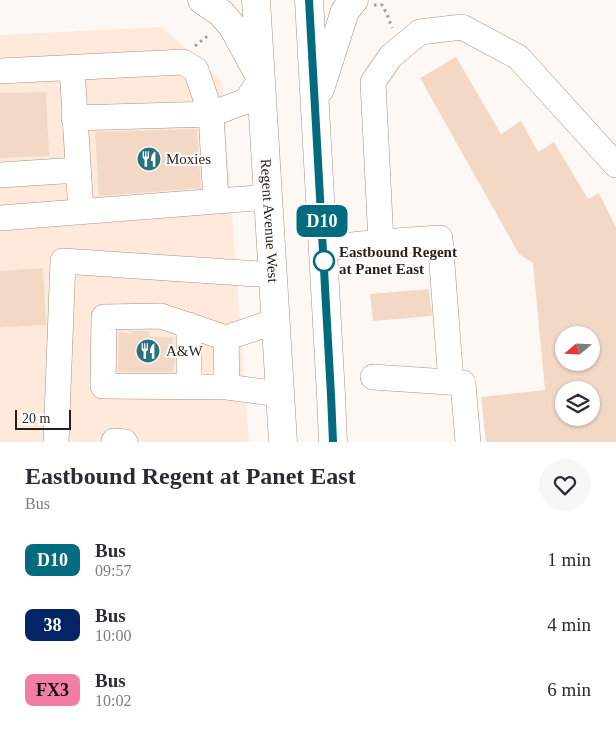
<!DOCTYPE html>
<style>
body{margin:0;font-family:Georgia,serif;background:#f7f7f7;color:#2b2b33;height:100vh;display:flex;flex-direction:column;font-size:19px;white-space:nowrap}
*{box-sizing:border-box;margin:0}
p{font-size:16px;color:#7c7c81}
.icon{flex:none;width:28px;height:28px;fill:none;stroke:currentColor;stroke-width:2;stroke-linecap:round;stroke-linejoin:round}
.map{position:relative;height:442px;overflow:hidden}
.drawer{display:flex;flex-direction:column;background:#fff;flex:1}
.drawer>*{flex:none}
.badge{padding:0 10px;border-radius:8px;font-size:18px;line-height:32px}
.needle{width:32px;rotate:251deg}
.buttons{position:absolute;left:555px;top:326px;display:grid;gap:10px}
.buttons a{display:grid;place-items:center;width:45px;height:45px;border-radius:50%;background:#fff;box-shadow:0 1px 4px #0004;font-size:25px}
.scale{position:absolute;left:15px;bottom:12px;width:56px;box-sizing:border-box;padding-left:5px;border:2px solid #291f18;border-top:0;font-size:14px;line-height:18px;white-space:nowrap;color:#291f18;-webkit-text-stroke:4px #fff;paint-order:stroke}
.map>.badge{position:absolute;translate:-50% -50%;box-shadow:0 0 0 2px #fff}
.round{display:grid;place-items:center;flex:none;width:52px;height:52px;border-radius:26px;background:#f7f7f7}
.head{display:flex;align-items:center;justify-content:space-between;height:85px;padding:0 25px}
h1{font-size:24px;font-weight:700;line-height:38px}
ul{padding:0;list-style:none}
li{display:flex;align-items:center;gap:15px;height:65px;padding:0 25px}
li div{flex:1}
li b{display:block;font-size:19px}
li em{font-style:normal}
li .badge{min-width:55px;font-weight:700;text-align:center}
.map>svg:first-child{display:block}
</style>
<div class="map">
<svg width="616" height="442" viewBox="0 0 616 442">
<rect width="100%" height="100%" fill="#fdf8f4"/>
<!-- built -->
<path fill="#fee9db" d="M 162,27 L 222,82 L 249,442 L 0,442 L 0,35 Z"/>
<!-- building -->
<path fill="#f3d8c6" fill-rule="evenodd" d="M 456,57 L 501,134 L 521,121 L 538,152 L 554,142 L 588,199 L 599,193 L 616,227 L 616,442 L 486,442 L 481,397 L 545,390 L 533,263 L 519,254 L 420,78 ZM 564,335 L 591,335 L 591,362 L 564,362 ZM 564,390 L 591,390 L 591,418 L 564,418 Z
M 46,92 L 49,156 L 0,158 L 0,93 Z
M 197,129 L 201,188 L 99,196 L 95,132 Z
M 43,268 L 46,325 L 0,327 L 0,271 Z
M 429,289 L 432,316 L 373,321 L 370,294 Z
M 132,331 L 150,331 L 149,336 L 173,338 L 172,346 L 175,346 L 175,361 L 173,372 L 118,372 L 119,332 L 131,334 Z"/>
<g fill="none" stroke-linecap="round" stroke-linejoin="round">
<defs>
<path id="minor" d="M 72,68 L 81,212
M 0,71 L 183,62 L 196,70 L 211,114 L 216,201
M 74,118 L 211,114 L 246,101 L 261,79
M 0,175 L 78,170
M 0,218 L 268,197
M 381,242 L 440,238 L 451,382
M 323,248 L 381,242 L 373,82 L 391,56 L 420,32 L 462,27 L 518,57 L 616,165
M 189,325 L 189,387
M 226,338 L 276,321
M 373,377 L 463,383 L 468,442
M 227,387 L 226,338 L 161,316 L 104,317 L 103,386 L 227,387 L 279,394
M 56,442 L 63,261 L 273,275
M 114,442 L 114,441 L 125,442"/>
<g id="major">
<path d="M 202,0 L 221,13 L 233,27 L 257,71"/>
<path id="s1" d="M 256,0 L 283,442"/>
<path d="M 309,0 L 331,395 L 333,442"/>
<path d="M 320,89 L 345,11 L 354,0"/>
</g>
</defs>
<!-- minor casing -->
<use href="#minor" stroke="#a9907f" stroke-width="26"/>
<!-- major casing -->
<use href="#major" stroke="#a9907f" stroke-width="29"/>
<!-- path -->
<path stroke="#a29a95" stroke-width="3" stroke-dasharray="2.5 4" stroke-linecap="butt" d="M 374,5 L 382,5 L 387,14 L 392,28
M 195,46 L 210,34"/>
<!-- minor -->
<use href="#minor" stroke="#fff" stroke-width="25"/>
<!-- major -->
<use href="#major" stroke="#fff" stroke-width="28"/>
</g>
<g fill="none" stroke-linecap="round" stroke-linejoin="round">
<defs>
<path id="line" d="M 309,0 L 331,395 L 333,442"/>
</defs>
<!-- line casing -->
<use href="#line" stroke="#fff" stroke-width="11"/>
<!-- line -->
<use href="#line" stroke="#026c7e" stroke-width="8"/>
</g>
<!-- icons -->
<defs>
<symbol id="restaurant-disc" viewBox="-11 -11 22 22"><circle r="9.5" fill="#29727b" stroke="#fff"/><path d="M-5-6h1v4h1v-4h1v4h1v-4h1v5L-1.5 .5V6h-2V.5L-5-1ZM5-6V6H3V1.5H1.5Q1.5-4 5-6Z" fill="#fff"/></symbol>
</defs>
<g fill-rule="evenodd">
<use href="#restaurant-disc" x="135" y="145" width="28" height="28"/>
<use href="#restaurant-disc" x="134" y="337" width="28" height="28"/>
</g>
<!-- markers -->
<circle fill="#fff" stroke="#026c7e" stroke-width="2.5" cx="324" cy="261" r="10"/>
<g text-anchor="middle" stroke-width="4" stroke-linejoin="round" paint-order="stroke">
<!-- poi labels -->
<g font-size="15" fill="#291f18" stroke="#fff" text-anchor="start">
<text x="166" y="164">Moxies</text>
<text x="166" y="356">A&amp;W</text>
</g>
<!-- street labels -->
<g font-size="15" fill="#291f18" stroke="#fff">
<text dy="5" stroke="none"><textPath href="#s1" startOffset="221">Regent Avenue West</textPath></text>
</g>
<!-- stop labels -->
<g font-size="15" font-weight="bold" fill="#291f18" stroke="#fff" text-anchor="start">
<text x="339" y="257">Eastbound Regent<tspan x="339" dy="17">at Panet East</tspan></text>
</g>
</g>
</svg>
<div class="buttons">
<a><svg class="needle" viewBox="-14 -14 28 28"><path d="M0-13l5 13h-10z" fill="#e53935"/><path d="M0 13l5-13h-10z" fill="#7c7c81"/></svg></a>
<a><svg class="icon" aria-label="layers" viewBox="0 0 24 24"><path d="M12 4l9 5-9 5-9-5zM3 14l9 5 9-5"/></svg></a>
</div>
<div class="scale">20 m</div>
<b class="badge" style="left:322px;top:221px;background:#026c7e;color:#fff">D10</b>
</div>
<section class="drawer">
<div class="head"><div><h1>Eastbound Regent at Panet East</h1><p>Bus</p></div><a class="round"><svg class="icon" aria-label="heart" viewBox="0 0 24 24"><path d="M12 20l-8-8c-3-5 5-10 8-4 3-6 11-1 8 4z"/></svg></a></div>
<ul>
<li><span class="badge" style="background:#026c7e;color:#fff">D10</span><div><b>Bus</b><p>09:57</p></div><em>1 min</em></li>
<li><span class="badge" style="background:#052465;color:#fff">38</span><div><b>Bus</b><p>10:00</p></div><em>4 min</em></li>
<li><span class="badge" style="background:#f27ea6;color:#111">FX3</span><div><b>Bus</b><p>10:02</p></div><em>6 min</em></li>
</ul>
</section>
